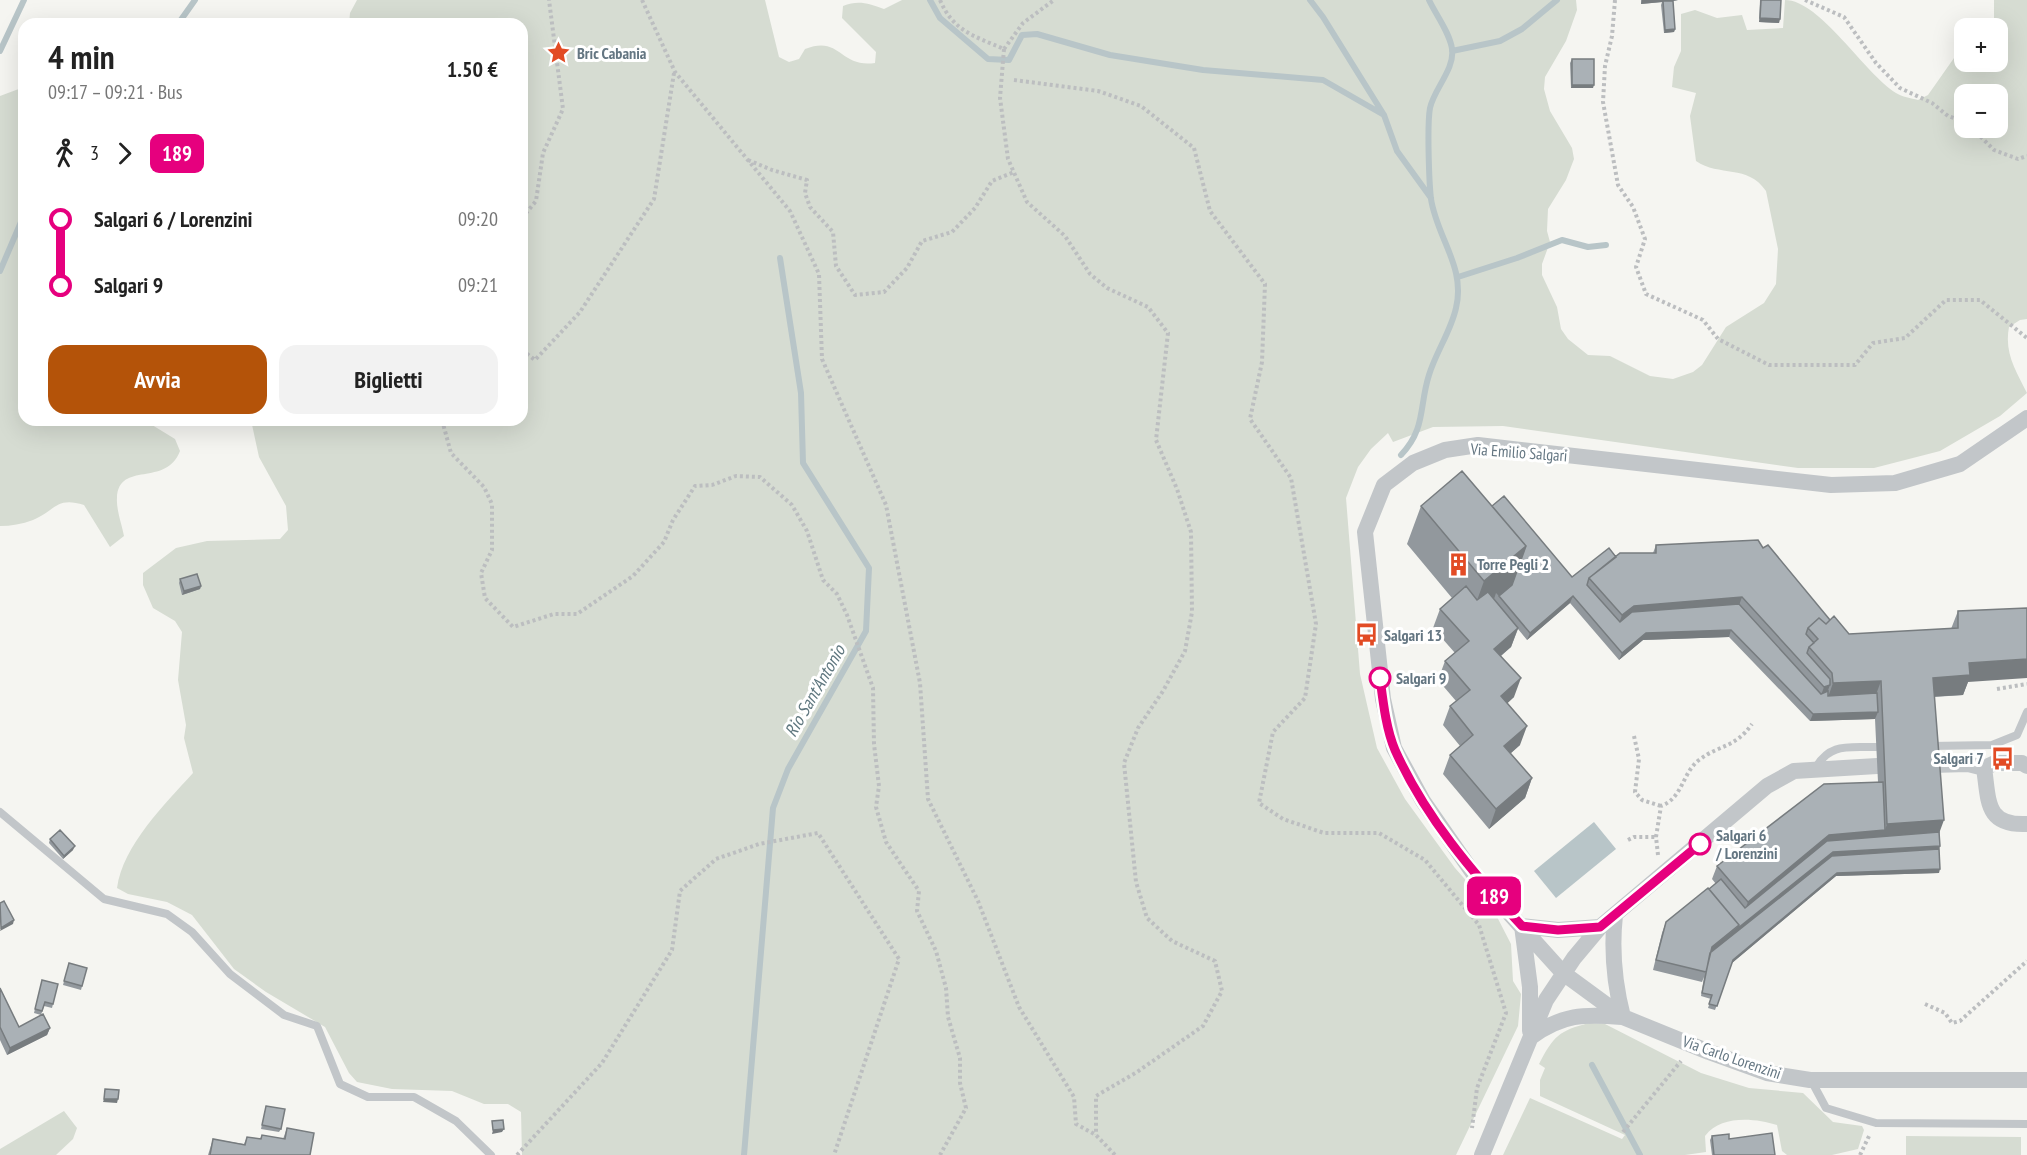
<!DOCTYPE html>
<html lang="it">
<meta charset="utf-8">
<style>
body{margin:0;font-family:"PT Sans Narrow",sans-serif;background:#f2f2f2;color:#222;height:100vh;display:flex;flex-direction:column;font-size:22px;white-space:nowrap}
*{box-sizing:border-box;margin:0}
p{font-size:20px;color:#767676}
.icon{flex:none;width:33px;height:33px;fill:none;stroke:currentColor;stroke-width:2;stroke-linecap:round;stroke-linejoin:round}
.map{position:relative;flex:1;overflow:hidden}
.sheet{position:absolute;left:18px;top:18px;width:510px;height:408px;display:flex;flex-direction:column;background:#fff;border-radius:18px;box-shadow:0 6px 24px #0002}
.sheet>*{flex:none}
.badge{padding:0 12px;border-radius:9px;font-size:21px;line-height:39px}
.controls{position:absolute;left:1954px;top:18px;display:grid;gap:12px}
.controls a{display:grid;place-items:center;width:54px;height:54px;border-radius:12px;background:#fff;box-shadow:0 6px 24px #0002;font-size:30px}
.map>.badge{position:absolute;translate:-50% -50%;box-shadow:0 0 0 3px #fff}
.legs{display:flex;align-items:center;gap:9px;height:66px;padding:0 30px;font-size:20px}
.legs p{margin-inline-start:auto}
.headline{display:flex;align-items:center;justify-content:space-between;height:102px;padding:0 30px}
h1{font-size:33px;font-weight:600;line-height:45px}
.action{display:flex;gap:12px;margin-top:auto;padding:12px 30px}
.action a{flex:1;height:69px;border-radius:18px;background:#b45309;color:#fff;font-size:24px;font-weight:600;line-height:69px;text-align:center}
.action a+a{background:#f2f2f2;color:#222}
ul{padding:0 30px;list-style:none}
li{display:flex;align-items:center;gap:21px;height:66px;font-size:22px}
li i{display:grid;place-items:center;width:9px;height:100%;margin:0 8px;background:currentColor}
li i::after{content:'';width:15px;height:15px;margin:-8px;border:4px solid;border-radius:50%;background:#fff}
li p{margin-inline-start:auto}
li:first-child i{background:linear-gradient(#0000 50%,currentColor 0)}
li:last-child i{background:linear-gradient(currentColor 50%,#0000 0)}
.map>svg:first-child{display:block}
</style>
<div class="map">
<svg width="2027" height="1155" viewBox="0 0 2027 1155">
<rect width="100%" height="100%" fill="#f5f5f1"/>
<!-- green -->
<path fill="#d6dcd2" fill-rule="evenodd" d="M 357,0 L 765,0 L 779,57 L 789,62 L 799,59 L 805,49 C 841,35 839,68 875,63 L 876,52 L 842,18 L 843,6 C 858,0 868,3 884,9 L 902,0 L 1576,0 L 1577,10 L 1566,41 L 1545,77 L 1544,89 L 1550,111 L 1572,148 L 1574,159 L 1566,180 L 1548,209 L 1547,231 L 1550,242 L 1542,264 L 1542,275 L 1557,307 L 1561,329 L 1568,339 L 1588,355 L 1610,356 L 1650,376 L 1673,379 L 1693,372 L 1702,365 L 1726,327 L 1764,303 L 1776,284 L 1778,249 L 1766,191 C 1748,164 1719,177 1696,161 L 1690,116 L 1696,93 L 1672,87 L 1674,67 L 1681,51 L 1681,14 L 1695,10 L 1717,18 L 1742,15 L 1747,30 L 1783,28 L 1785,0 C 1820,0 1865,74 1896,93 C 1902,97 1911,98 1918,100 L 1928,95 L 1954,58 L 1965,57 L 1965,62 L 1998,62 L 1998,28 L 1994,28 L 1994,0 L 2027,0 L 2027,319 L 2020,320 L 2009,327 C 2004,353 2016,371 2027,393 L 2000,416 L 1940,451 L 1874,468 L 1798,468 L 1503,426 L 1433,427 L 1393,442 L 1388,433 L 1371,449 L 1358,467 L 1346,498 L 1360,674 L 1377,748 L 1405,799 L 1455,868 L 1495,913 L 1511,944 L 1513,981 L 1521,994 L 1518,1026 L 1456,1155 L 522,1155 L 521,1112 L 508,1104 L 484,1104 L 452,1091 L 392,1089 L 357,1082 L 349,1073 L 325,1027 L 266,992 L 234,969 L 192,915 L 167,902 L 128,894 L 117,888 C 123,845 165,804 193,773 L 184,738 L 186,725 L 178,680 L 182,632 L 175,621 L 153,608 L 143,585 L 143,573 L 176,548 L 207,541 L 280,539 L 288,530 L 286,506 L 259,457 L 251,420 L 522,420 L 522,24 L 349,24 L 350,13 ZM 1965,94 L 1998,94 L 1998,128 L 1965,128 Z
M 24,87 L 24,420 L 144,420 L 175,439 L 180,451 C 166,488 119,460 117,498 C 116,509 122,525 124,536 L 110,547 L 84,505 C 56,496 55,511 33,520 C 22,524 11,526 0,526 L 0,96 Z
M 1590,1023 L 1605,1024 L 1701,1073 L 1749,1088 L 1803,1093 L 1833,1122 L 1862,1126 L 1864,1130 L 1858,1149 L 1832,1155 L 1787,1155 L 1782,1151 L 1777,1125 C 1754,1118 1721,1115 1705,1136 L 1706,1152 L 1685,1155 L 1503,1155 L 1530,1098 L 1622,1139 L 1625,1135 L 1540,1096 L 1540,1080 L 1545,1068 L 1539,1064 C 1553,1037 1559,1030 1590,1023 Z
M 64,1111 L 77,1128 L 73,1139 L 56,1155 L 0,1155 L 0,1149 Z
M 1906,1136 L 2021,1137 L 2021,1155 L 1906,1155 Z"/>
<!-- water -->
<path fill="#b8c5c8" d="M 1594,822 L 1616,849 L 1556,898 L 1534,871 Z"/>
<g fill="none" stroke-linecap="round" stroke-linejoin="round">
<!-- stream -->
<path stroke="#b8c5c8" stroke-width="6" d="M 930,0 L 940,18 L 988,59 L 1009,60 L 1022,35 L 1037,34 L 1110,55 L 1203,70 L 1323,80 L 1384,115
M 1310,0 L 1323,17 L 1384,115 L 1397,151 L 1431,198
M 178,24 L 195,0
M 0,51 L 24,0
M 1452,51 L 1500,41 L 1522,29 L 1557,0
M 0,271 L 24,215
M 1458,277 L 1517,258 L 1562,240 L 1588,247 L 1606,245
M 1401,455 C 1426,429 1419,406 1429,375 C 1436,352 1451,331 1456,308 C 1466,267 1437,238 1431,199 C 1429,182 1427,124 1430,108 C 1434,89 1455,69 1452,49 C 1450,33 1436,15 1429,0
M 1592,1065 L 1640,1155
M 744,1155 L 773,808 L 788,769 L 866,631 L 869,568 L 803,463 L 801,393 L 780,258"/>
<!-- path -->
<path stroke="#bcbec0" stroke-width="4" stroke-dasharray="3 3" stroke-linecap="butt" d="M 642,0 L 675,72 L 790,211 L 819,274 L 822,359 L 886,505 L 920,683 L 928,799 L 978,901 L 1019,1007 L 1074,1097 L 1076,1124 L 1096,1135 L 1115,1155
M 940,0 C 953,31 974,36 1004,49
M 1615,0 L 1612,36 L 1605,66 L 1603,102 L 1618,185 L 1633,207 L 1645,239 L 1636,267 L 1646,294 L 1703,320 L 1718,339 L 1769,365 L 1855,365 L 1873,343 L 1905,338 L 1946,300 L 1980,300 L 2027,338
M 1805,0 L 1844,17 L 1876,63 L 1900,88 L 1932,103 L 1948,116 L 1965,122
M 1004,49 L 1000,98 L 1008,159 L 1027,202 L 1065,236 L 1090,274 L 1107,288 L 1148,307 L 1168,333 L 1156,440 L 1177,489 L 1191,532 L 1192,612 L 1185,651 L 1163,691 L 1138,728 L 1124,763 L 1136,882 L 1147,918 L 1172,941 L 1215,961 L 1222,991 L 1203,1026 L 1137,1072 L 1096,1096 L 1096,1135
M 1004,49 L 1023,23 L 1054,0
M 1014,80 L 1098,91 L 1141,106 L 1194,148 L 1210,211 L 1265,284 L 1262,362 L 1250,419 L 1291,478 L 1316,624 L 1305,698 L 1273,732 L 1259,803 L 1283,819 L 1324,833 L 1379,833 L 1425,860 L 1479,925 L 1506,1013 L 1477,1088 L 1472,1128
M 1972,128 L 1994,150 L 2018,159 L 2027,156
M 748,160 L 772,170 L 807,180 L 805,193 L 810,207 L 833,232 L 836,266 L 855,295 L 884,292 L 907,268 L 922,241 L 952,232 L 975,208 L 992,181 L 1014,172
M 522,218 L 536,201 L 543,153 L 563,109 L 549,0
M 522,350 L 535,360 L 580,312 L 654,199 L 674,73
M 442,420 L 451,453 L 484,487 L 492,504 L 492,550 L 481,573 L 485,598 L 513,627 L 554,614 L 577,614 L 633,576 L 664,542 L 673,520 L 695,486 L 712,485 L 736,476 L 760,477 L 792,505 L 807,531 L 823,580 L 837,594 L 847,615 L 873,688 L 874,744 L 879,786 L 876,807 L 886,842 L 919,891 L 917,911 L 936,951 L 946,988 L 948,1017 L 960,1058 L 960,1083 L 966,1108 L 940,1155
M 1997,689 L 2027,684
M 1634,736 L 1639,759 L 1635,792 L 1642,800 L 1661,806
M 1628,840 L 1634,837 L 1656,837
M 1658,855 L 1656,837 L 1661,806 C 1683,798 1682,773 1699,760 C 1720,744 1734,749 1752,724
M 1925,1004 L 1945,1013 L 1952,1023 L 1960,1021 L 2027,961
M 1623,1132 L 1681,1061
M 517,1155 L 602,1063 L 672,950 L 680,891 L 716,859 L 759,844 L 818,833 L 899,959 L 834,1155
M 1860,1155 L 1870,1134"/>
<!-- lane -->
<path stroke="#c2c6c9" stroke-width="8" d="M 1930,746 L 1992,745 L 2017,735 L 2027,712
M 1815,769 C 1830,742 1849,748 1876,747
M 0,812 L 104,899 L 167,914 L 192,932 L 230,974 L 284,1015 L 317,1026 L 340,1084 L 368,1097 L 414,1097 L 456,1121 L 491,1155
M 1811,1080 L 1826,1108 L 1876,1123 L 2027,1124"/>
<!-- street -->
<path stroke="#c2c6c9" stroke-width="16" d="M 2027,418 L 1960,464 L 1895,483 L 1831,485 L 1478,445 L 1445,450 L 1413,463 L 1384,485 L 1365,532 L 1383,699 L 1394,748 L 1423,801 L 1473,873 L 1563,973 L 1623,1017 L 1709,1052 L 1767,1073 L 1810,1080 L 2027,1080
M 1931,765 L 1968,764 L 1984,768 L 1995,763 L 2022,763 L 2027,766
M 1984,768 C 1989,801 1985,826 2027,824
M 1615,915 C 1611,951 1614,982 1623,1017
M 1522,926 L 1530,987 L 1530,1031
M 1522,926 L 1558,930 L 1600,927
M 1531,1037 C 1563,1014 1583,1014 1622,1017
M 1482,1155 L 1546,1000 L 1574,958 L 1600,927 L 1767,786 L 1794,771 L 1877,766"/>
</g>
<!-- wall -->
<path fill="#92989d" d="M 1641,0 L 1678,0 L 1673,1 L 1675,29 L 1674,32 L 1664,33 L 1661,5 L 1662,2 L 1641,4 Z
M 1760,0 L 1781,0 L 1779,23 L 1759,22 Z
M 1572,59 L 1593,88 L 1571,88 L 1570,63 Z
M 1421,506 L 1492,506 L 1572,577 L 1616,557 L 1653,553 L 1656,545 L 1763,548 L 1830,620 L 1849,634 L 1951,629 L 1958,611 L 1968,682 L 1963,695 L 1934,697 L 1940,846 L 1939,849 L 1939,873 L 1836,876 L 1732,963 L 1715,1010 L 1708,1008 L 1711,999 L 1701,996 L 1704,977 L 1702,982 L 1653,970 L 1662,933 L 1666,922 L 1716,884 L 1712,879 L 1717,866 L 1878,782 L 1875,719 L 1810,721 L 1729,637 L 1643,640 L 1619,660 L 1570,603 L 1527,640 L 1518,629 L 1511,647 L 1501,656 L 1514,697 L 1507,703 L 1520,745 L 1510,754 L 1532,778 L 1525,798 L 1489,829 L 1443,774 L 1450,755 L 1460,746 L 1443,725 L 1450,706 L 1456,701 L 1438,680 L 1445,661 L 1455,653 L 1433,628 L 1440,609 L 1452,598 L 1407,544 Z
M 180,579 L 201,586 L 200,589 L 182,595 L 179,583 Z
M 50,839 L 73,850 L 63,859 L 49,843 Z
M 69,963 L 87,968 L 81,990 L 63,985 Z
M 41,984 L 53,1004 L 52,1008 L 44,1006 L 41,1015 L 34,1013 Z
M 0,988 L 19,1027 L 50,1028 L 47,1035 L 7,1055 L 0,1040 Z
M 266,1106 L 281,1129 L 279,1132 L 261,1129 Z
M 287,1128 L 310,1155 L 208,1155 L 213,1139 L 244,1144 L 247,1137 L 260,1139 L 262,1135 L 283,1139 Z
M 1712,1136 L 1729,1139 L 1775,1155 L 1712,1155 L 1710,1140 Z"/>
<!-- shaded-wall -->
<path fill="#777c7f" d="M 1642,0 L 1678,0 L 1673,1 L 1641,4 Z
M 1760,18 L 1780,19 L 1779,23 L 1759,22 Z
M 1675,29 L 1674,32 L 1664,33 L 1665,30 Z
M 1572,85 L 1594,85 L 1593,88 L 1571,88 Z
M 1526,546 L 1512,585 L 1499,596 L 1496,593 L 1494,599 L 1470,620 L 1484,581 Z
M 201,586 L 200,589 L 182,595 L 184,591 Z
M 1573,596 L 1570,603 L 1527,640 L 1530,633 Z
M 1742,597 L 1737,611 L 1617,629 L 1622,615 L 1634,606 Z
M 1518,628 L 1511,647 L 1486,668 L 1494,649 Z
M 1731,630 L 1729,637 L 1643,640 L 1619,660 L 1622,653 L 1646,633 Z
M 2027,659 L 2027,678 L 1968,682 L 1963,695 L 1926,697 L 1933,678 L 1969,663 Z
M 1521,678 L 1514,697 L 1494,716 L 1501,696 Z
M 1881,681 L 1874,700 L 1826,703 L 1833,683 Z
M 1830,685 L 1825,698 L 1819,701 L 1824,687 Z
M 1878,712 L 1875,719 L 1810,721 L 1813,714 Z
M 1527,726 L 1520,745 L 1496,766 L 1504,746 Z
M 1532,778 L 1525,798 L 1489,829 L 1496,809 Z
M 1944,820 L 1937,839 L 1824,848 L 1743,915 L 1748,902 L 1829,835 L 1885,830 L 1887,824 Z
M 75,846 L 73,850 L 63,859 L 64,856 Z
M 1940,846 L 1938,853 L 1831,859 L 1709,954 L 1712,947 L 1833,852 Z
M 1940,869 L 1939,873 L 1836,876 L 1732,963 L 1733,960 L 1837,873 Z
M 14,920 L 13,924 L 0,931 L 1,928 Z
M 50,1028 L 47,1035 L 7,1055 L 10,1048 Z
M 104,1099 L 118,1099 L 117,1103 L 103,1102 Z
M 504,1129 L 502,1132 L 492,1134 L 493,1130 Z"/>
<!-- building -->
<path fill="#aab1b6" stroke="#777c7f" stroke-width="1.5" d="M 1761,0 L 1781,0 L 1780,19 L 1760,18 Z
M 1663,1 L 1673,1 L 1675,29 L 1665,30 Z
M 1572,59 L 1594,59 L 1594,85 L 1572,85 Z
M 1462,471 L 1526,546 L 1484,581 L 1421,506 Z
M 1504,496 L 1572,577 L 1609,548 L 1616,557 L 1589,578 L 1587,585 L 1620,622 L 1632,612 L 1739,604 L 1821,694 L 1828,691 L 1828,696 L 1877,693 L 1878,712 L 1813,714 L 1731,630 L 1646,633 L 1622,653 L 1573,596 L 1530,633 L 1499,596 L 1512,585 L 1526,546 L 1492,506 Z
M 1758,540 L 1763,548 L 1768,545 L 1830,620 L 1826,624 L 1819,618 L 1808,628 L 1806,634 L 1814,643 L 1809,647 L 1807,653 L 1830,679 L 1830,685 L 1824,687 L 1742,597 L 1634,606 L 1622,615 L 1589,578 L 1620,553 L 1656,553 L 1656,545 Z
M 197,574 L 201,586 L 184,591 L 180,579 Z
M 1466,586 L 1477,600 L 1488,592 L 1518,628 L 1494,649 L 1521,678 L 1501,696 L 1527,726 L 1504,746 L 1532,778 L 1496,809 L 1450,755 L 1473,735 L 1450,706 L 1470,690 L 1445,661 L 1469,641 L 1440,609 Z
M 2027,608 L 2027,659 L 1969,663 L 1970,675 L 1933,678 L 1944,820 L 1887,824 L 1881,681 L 1833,683 L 1832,673 L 1809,647 L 1818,639 L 1808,628 L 1819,618 L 1826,624 L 1834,616 L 1849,634 L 1958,628 L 1958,611 Z
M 1883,782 L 1885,830 L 1829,835 L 1748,902 L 1717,866 L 1824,784 Z
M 60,830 L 75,846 L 64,856 L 50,839 Z
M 1939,832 L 1940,846 L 1833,852 L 1738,928 L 1739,925 L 1709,889 L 1721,879 L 1745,908 L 1827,841 Z
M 1939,849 L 1940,869 L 1837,873 L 1733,960 L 1717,1006 L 1709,1004 L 1712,995 L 1702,993 L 1710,953 L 1832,856 Z
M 1708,888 L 1739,925 L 1712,947 L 1706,972 L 1656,960 L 1666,922 Z
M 4,901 L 14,920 L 1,928 L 0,903 Z
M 69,963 L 87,968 L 82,986 L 64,981 Z
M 42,980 L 58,984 L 53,1004 L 45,1002 L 42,1011 L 35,1009 Z
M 0,988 L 19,1027 L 43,1014 L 50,1028 L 10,1048 L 0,1027 Z
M 105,1089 L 119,1090 L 118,1099 L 104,1099 Z
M 266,1106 L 285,1109 L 281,1129 L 262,1125 Z
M 503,1120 L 504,1129 L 493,1130 L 492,1121 Z
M 287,1128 L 314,1133 L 310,1155 L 210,1155 L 213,1139 L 245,1145 L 247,1137 L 261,1139 L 262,1135 L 285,1139 Z
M 1772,1133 L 1775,1155 L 1714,1155 L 1712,1136 L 1729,1134 L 1729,1139 Z"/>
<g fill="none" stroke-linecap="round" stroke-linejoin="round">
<defs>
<path id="line-1" d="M 1380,678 C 1383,701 1386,729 1395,750 C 1425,817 1473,873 1522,926 L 1558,930 L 1600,927 L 1700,844"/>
</defs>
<!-- line-1 casing -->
<use href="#line-1" stroke="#fff" stroke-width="14"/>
<!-- line-1 -->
<use href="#line-1" stroke="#e6007e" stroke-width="9"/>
</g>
<!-- icons -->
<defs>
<symbol id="sight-bare" viewBox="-9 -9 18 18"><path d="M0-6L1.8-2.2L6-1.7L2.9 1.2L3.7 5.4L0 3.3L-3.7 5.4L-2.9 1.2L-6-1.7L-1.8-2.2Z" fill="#e24b24" stroke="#fff" stroke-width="2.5" paint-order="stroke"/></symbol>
<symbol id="building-bare" viewBox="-9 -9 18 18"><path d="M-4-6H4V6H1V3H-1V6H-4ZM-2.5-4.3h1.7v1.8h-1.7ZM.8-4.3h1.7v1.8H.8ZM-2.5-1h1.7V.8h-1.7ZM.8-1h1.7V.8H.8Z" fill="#e24b24" stroke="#fff" stroke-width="2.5" paint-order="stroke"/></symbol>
<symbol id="bus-bare" viewBox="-9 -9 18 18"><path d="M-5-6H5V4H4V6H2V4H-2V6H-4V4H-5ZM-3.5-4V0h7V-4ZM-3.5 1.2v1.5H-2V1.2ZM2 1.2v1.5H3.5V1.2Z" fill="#e24b24" stroke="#fff" stroke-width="2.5" paint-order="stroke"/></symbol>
</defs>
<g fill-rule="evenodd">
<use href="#sight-bare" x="542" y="36" width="33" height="33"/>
<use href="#building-bare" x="1442" y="548" width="33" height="33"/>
<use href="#bus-bare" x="1350" y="618" width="33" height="33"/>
<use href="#bus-bare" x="1986" y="742" width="33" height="33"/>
</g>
<!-- markers -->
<g fill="#fff" stroke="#e6007e" stroke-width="3">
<circle cx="1380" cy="678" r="10"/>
<circle cx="1700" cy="844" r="10"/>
</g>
<g text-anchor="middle" stroke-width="6" stroke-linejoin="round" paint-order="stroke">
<!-- poi labels -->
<g font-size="16" font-weight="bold" fill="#647682" stroke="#fff" text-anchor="start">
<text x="577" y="59">Bric Cabania</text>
<text x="1477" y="570">Torre Pegli 2</text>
<text x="1384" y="641">Salgari 13</text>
<text x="1984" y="764" text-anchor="end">Salgari 7</text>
</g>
<!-- street labels -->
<g font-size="16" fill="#647682" stroke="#fff">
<text transform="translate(1519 452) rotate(4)" y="6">Via Emilio Salgari</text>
<text transform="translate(1732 1057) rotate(19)" y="6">Via Carlo Lorenzini</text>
</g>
<!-- stop labels -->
<g font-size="16" font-weight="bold" fill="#647682" stroke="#fff" text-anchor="start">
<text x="1396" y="684">Salgari 9</text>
<text x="1716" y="841">Salgari 6<tspan x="1716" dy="18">/ Lorenzini</tspan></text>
</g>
<!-- water labels -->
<g font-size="18" font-style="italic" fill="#5f777f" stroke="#fff">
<text transform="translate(815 691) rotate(-60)" y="6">Rio Sant'Antonio</text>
</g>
</g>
</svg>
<div class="controls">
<a>+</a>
<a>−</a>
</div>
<b class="badge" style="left:1494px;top:896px;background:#e6007e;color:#fff">189</b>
<section class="sheet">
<div class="headline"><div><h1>4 min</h1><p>09:17 – 09:21 · Bus</p></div><b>1.50 €</b></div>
<div class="legs"><svg class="icon" aria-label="walk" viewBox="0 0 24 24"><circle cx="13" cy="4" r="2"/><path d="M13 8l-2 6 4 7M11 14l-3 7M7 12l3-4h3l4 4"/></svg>3<svg class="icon" aria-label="forward" viewBox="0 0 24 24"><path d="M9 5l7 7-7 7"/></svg><b class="badge" style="background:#e6007e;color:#fff">189</b></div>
<ul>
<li><i style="color:#e6007e"></i><b>Salgari 6 / Lorenzini</b><p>09:20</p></li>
<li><i style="color:#e6007e"></i><b>Salgari 9</b><p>09:21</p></li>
</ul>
<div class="action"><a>Avvia</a><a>Biglietti</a></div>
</section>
</div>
